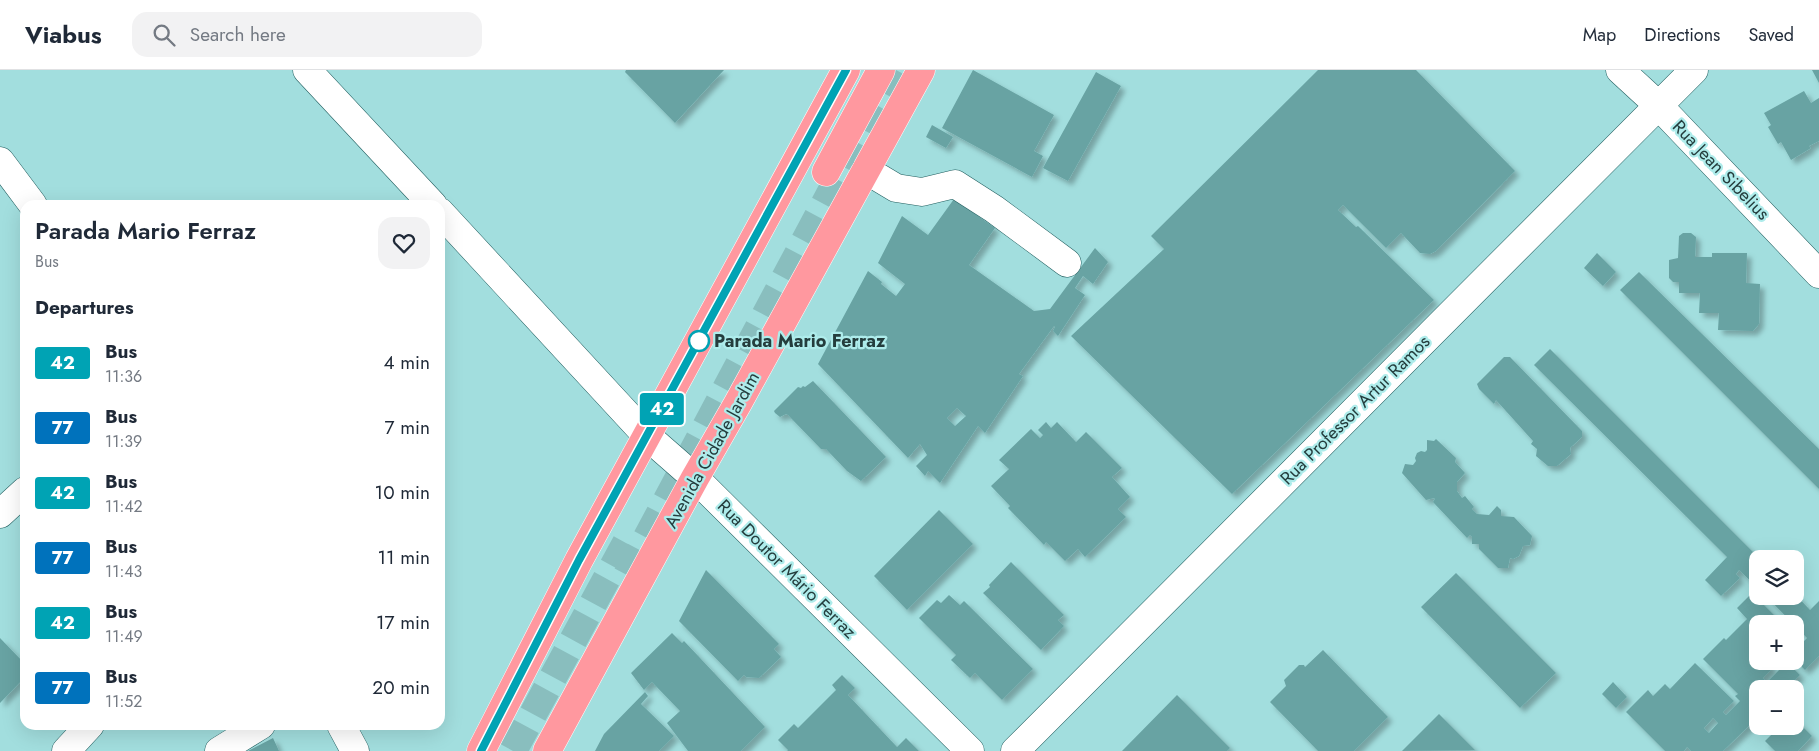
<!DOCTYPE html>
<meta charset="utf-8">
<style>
body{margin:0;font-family:Jost,sans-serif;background:#f2f2f3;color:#1f2937;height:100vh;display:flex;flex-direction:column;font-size:19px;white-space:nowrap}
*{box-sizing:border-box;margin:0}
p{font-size:16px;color:#747a83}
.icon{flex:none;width:28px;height:28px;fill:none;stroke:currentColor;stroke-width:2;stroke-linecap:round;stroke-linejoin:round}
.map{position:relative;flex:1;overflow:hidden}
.sheet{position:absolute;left:20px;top:130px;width:425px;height:530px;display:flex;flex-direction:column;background:#fff;border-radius:15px;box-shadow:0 5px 20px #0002}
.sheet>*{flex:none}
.badge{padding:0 10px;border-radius:4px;font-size:18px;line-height:32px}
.tools{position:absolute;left:1749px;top:480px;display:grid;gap:10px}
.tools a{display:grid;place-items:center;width:55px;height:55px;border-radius:10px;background:#fff;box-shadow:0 5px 20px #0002;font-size:25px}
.map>.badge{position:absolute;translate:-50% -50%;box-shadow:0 0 0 2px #fff}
h2{padding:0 15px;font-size:19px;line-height:45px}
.round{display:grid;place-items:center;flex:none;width:52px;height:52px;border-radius:15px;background:#f2f2f3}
.headline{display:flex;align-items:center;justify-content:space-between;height:85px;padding:0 15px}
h1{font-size:24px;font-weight:600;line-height:38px}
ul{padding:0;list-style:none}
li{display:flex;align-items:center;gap:15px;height:65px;padding:0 15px}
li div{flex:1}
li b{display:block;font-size:19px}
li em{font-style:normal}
li .badge{min-width:55px;font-weight:700;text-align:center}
header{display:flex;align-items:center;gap:30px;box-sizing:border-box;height:70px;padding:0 25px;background:#fff;border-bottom:1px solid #e0e1e3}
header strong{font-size:24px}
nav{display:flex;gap:28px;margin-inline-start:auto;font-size:18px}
.search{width:350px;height:45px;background:#f2f2f3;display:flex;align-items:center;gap:12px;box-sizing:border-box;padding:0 18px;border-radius:15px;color:#747a83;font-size:19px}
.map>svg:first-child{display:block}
</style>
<header>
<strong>Viabus</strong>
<div class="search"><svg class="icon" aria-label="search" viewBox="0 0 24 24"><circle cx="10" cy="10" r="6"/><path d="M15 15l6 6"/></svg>Search here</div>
<nav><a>Map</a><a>Directions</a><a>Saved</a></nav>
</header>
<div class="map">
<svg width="1819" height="681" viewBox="0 0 1819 681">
<defs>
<filter id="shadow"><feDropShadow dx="4.5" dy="4.5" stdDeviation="2.5" flood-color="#0004"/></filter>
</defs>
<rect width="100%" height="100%" fill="#a2dede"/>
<!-- building -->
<path fill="#68a3a3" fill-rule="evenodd" filter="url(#shadow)" d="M 626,0 L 724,0 L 675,53 L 625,2 Z
M 973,0 L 1054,45 L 1034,81 L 1043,86 L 1032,107 L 942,58 Z
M 1318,0 L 1416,0 L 1515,101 L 1436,181 L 1430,184 L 1420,183 L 1401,163 L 1386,178 L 1343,135 L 1338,140 L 1356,157 L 1358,156 L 1434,230 L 1232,424 L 1071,266 L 1164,179 L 1151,166 Z
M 1812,0 L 1819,0 L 1819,13 Z
M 1096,2 L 1121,16 L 1068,111 L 1043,98 Z
M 1804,21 L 1811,33 L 1819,28 L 1819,71 L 1809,76 L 1811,78 L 1791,90 L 1781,72 L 1778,74 L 1768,57 L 1771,55 L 1764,43 Z
M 932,55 L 953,67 L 946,78 L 926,67 Z
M 954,129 L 995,158 L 969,195 L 1034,241 L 1050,239 L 1095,178 L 1108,192 L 1093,214 L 1083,206 L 1075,218 L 1085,225 L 1058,266 L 1053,261 L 1055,257 L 1054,256 L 1019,304 L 1023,306 L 985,363 L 978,356 L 940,413 L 928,401 L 925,406 L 916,396 L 927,385 L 920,374 L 908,388 L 818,294 L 868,201 L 882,212 L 881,214 L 896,226 L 905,214 L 878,193 L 902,146 L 928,165 ZM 957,338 L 966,346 L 955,356 L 947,348 Z
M 1683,163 L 1691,163 L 1696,167 L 1695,187 L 1712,187 L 1712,183 L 1747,183 L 1746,213 L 1760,214 L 1759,254 L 1753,261 L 1718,260 L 1719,243 L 1699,243 L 1700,223 L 1679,223 L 1679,212 L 1673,212 L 1669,208 L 1669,190 L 1678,188 L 1679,166 Z
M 1597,183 L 1616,202 L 1603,216 L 1584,198 Z
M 1639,202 L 1819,379 L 1819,419 L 1620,220 Z
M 1550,279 L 1760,489 L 1758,489 L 1758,518 L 1739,500 L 1736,504 L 1740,508 L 1721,526 L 1705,510 L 1727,487 L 1534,295 Z
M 1504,287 L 1510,287 L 1582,361 L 1582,367 L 1570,378 L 1571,384 L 1557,396 L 1548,396 L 1536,386 L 1537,379 L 1531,374 L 1533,371 L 1496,330 L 1494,334 L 1479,319 L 1477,314 Z
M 813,311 L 886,387 L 861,411 L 847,401 L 826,379 L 821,379 L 788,345 L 786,344 L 780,347 L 775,343 L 774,341 L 798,317 L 801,318 L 803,316 L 805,317 Z
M 1046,352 L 1051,358 L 1057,352 L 1076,372 L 1086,362 L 1122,398 L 1112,407 L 1130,427 L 1118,439 L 1126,447 L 1085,487 L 1078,479 L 1065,491 L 1046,472 L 1044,475 L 1008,438 L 1010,436 L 991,416 L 1009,399 L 999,390 L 1031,359 L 1040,368 L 1043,365 L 1038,360 Z
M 1436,369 L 1456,388 L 1455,392 L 1465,403 L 1457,412 L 1457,421 L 1462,428 L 1465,426 L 1474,437 L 1472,439 L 1477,444 L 1489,445 L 1497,436 L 1501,440 L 1501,446 L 1514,447 L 1532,466 L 1530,475 L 1523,476 L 1519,486 L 1513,489 L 1510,488 L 1508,498 L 1498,498 L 1479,479 L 1479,474 L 1472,474 L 1472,467 L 1470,465 L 1467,468 L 1433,432 L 1435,429 L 1434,428 L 1426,430 L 1402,403 L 1405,394 L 1413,395 L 1416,391 L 1415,388 L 1417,383 L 1421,381 L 1425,382 L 1427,380 L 1427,370 L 1434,371 Z
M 939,440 L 973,474 L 907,540 L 874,506 Z
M 1011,492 L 1064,545 L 1058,550 L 1064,556 L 1041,580 L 983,523 L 990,517 L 989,515 Z
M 706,500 L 779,574 L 774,579 L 781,587 L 759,608 L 746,607 L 744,605 L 738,611 L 679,551 Z
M 1456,503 L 1556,603 L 1520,638 L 1421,537 Z
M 1752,523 L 1783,554 L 1758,554 L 1758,591 L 1770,591 L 1768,593 L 1773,598 L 1763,608 L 1767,612 L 1787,592 L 1800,605 L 1786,619 L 1758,619 L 1758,647 L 1723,681 L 1691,681 L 1687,677 L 1684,681 L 1665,681 L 1626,642 L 1648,620 L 1653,626 L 1665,614 L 1670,619 L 1695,593 L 1734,631 L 1723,642 L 1726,645 L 1740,631 L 1735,626 L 1738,624 L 1703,589 L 1724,568 L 1726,570 L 1747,549 L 1737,538 ZM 1713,648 L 1718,653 L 1709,663 L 1704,658 Z
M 1795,524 L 1810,540 L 1819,531 L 1819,586 L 1805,600 L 1795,590 L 1795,580 L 1807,568 L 1766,526 L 1795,526 Z
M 949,525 L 960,535 L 964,531 L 1033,599 L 1002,630 L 975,603 L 970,608 L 951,590 L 956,585 L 919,548 L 937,530 L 941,533 Z
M 672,563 L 682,573 L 684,571 L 765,657 L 741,681 L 688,681 L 667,653 L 680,641 L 652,612 L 644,620 L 631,603 Z
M 0,568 L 25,594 L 25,607 L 0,633 Z
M 1323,580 L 1388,647 L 1354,681 L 1318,681 L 1270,632 L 1286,616 L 1284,610 L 1299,595 L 1304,595 L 1305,597 Z
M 842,605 L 855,618 L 848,625 L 897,677 L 906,668 L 919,681 L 787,681 L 788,680 L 778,670 L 794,654 L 798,658 L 836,620 L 832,615 Z
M 1613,612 L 1627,627 L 1616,638 L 1602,624 Z
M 645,622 L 648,626 L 641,634 L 674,666 L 659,681 L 595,681 L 604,664 Z
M 1177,625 L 1230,678 L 1227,681 L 1122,681 Z
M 1439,644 L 1475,680 L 1402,681 Z
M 1795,649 L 1812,666 L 1798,681 L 1775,681 L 1765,671 L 1780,656 L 1795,656 Z
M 273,668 L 279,681 L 248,681 Z"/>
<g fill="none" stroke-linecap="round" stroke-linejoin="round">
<!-- highway-tunnel -->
<path stroke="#89bebe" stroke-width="28" stroke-dasharray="28 14" stroke-linecap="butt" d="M 627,505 L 896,0
M 513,681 L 626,473"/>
<defs>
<path id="minor" d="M 307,0 L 433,135
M 1620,0 L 1658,35 L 1819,204
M 0,91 L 33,135
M 866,100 L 896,118 L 922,122 L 955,114 L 994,139 L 1067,193
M 440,142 L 647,366 L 695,408 L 970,681
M 0,444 L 25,421
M 341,655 L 355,681
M 66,681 L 90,655
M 219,681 L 261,655
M 1015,681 L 1694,0"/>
<path id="highway" d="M 826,102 L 881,0
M 481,681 L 579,490 L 846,0
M 547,681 L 695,408 L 738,333 L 921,0"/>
</defs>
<!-- minor casing -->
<use href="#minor" stroke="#215e5f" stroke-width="29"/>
<!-- highway casing -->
<use href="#highway" stroke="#fff" stroke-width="29"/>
<!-- minor -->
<use href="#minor" stroke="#fff" stroke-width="28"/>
<!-- highway -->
<use href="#highway" stroke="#ff989f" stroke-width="28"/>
</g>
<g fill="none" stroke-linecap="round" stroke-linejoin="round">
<defs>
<path id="line" d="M 481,681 L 579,490 L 846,0"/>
</defs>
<!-- line casing -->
<use href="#line" stroke="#fff" stroke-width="11"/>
<!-- line -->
<use href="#line" stroke="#00a3b4" stroke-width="8"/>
</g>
<!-- markers -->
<circle fill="#fff" stroke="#00a3b4" stroke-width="2.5" cx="699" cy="271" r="10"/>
<g text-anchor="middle" stroke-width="4.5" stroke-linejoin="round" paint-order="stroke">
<!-- street labels -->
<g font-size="18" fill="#243d3d" stroke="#aeeceb">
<text transform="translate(1721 100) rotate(46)" y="6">Rua Jean Sibelius</text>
<text transform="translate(1355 340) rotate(-45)" y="6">Rua Professor Artur Ramos</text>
<text transform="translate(712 380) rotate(-61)" y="6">Avenida Cidade Jardim</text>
<text transform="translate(787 499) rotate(45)" y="6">Rua Doutor Mário Ferraz</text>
</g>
<!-- stop labels -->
<g font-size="18" font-weight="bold" fill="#243d3d" stroke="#aeeceb" text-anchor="start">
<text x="714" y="277">Parada Mario Ferraz</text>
</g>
</g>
</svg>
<div class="tools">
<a><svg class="icon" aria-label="layers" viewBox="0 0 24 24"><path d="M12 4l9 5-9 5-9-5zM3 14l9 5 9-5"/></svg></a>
<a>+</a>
<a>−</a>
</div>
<b class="badge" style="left:662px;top:339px;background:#00a3b4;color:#fff">42</b>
<section class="sheet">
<div class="headline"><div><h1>Parada Mario Ferraz</h1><p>Bus</p></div><a class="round"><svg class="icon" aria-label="heart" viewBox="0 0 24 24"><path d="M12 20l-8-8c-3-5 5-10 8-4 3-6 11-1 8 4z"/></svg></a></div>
<h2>Departures</h2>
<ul>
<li><span class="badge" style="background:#00a3b4;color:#fff">42</span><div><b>Bus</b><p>11:36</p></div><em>4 min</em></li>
<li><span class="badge" style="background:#0072bc;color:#fff">77</span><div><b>Bus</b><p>11:39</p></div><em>7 min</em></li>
<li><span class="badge" style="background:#00a3b4;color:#fff">42</span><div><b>Bus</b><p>11:42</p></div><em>10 min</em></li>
<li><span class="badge" style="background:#0072bc;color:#fff">77</span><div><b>Bus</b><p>11:43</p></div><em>11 min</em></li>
<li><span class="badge" style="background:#00a3b4;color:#fff">42</span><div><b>Bus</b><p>11:49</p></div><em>17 min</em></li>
<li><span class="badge" style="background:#0072bc;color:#fff">77</span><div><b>Bus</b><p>11:52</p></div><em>20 min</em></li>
</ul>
</section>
</div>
